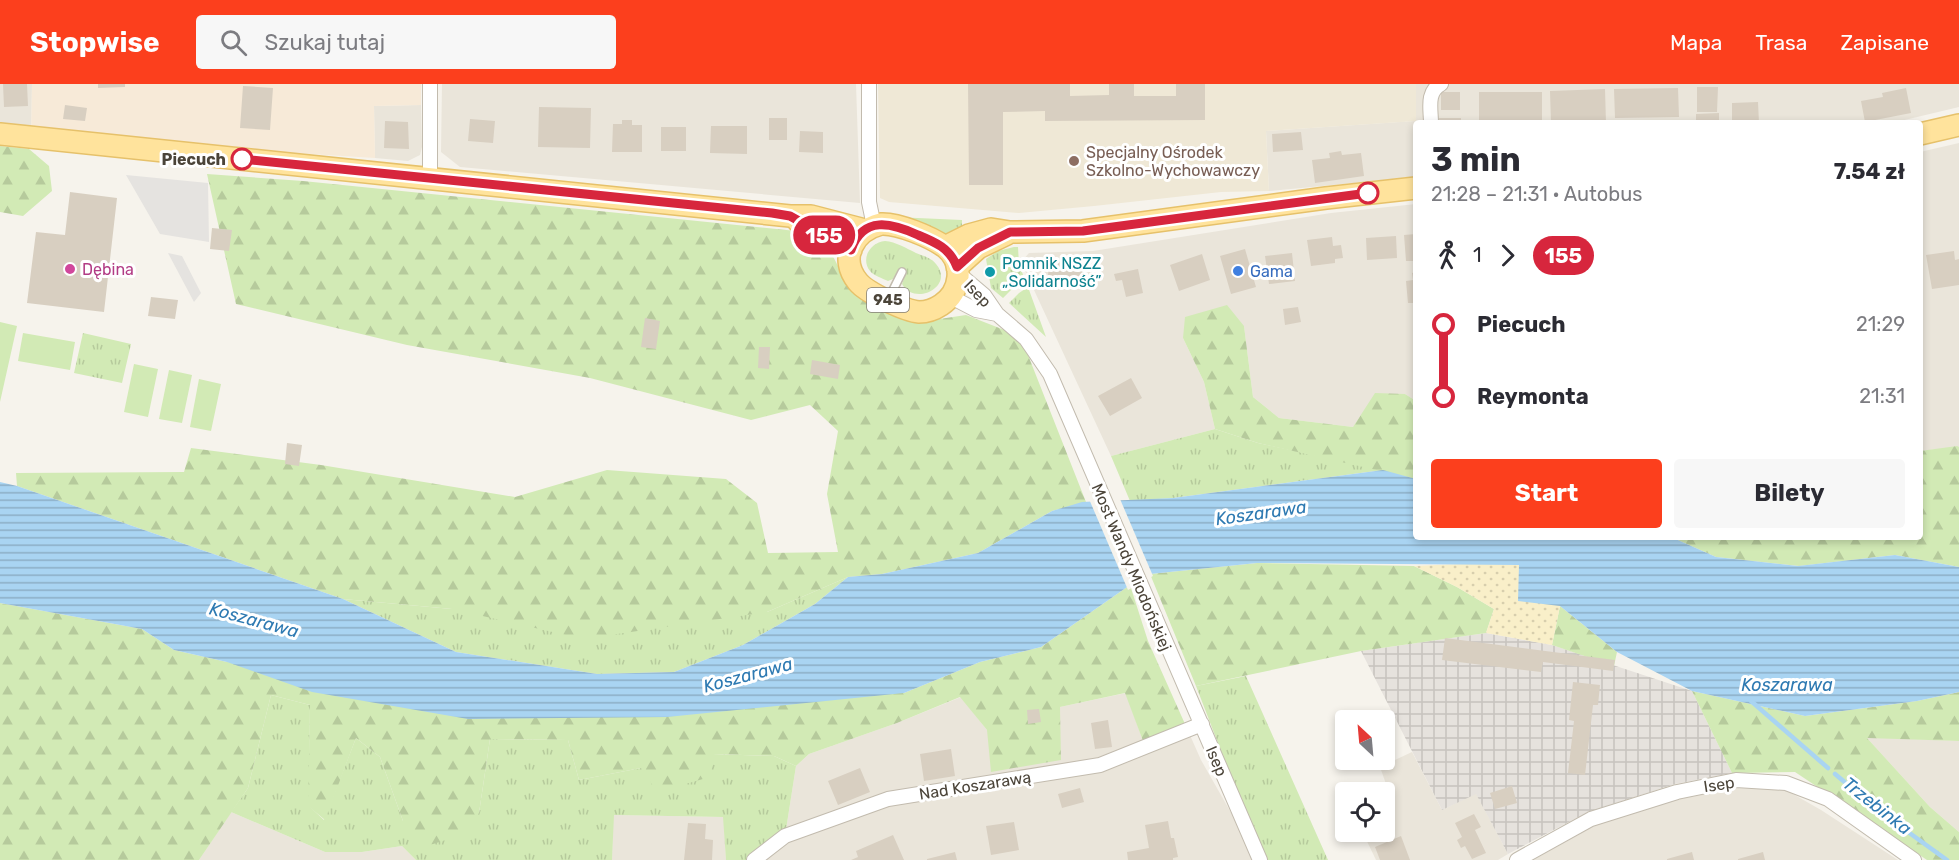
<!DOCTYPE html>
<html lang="pl">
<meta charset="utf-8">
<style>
body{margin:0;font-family:Rubik,sans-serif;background:#f7f7f7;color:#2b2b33;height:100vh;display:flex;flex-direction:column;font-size:22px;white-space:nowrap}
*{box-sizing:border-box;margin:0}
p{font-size:20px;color:#7c7c81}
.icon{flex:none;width:33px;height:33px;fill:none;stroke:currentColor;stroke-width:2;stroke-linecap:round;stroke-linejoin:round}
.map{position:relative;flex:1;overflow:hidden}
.details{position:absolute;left:1413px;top:36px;width:510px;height:420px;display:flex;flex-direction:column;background:#fff;border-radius:6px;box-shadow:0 3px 9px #0003}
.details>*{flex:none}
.badge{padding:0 12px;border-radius:20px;font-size:21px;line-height:39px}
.needle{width:39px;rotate:334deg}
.tools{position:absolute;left:1335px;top:626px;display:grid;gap:12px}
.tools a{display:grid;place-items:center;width:60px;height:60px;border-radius:6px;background:#fff;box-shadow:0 3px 9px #0003;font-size:30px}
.map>.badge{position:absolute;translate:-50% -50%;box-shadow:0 0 0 3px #fff}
.legs{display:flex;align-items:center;gap:9px;height:66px;padding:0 18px;font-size:20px}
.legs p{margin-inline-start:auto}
.summary{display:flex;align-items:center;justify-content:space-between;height:102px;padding:0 18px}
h1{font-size:33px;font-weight:700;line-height:45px}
.button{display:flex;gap:12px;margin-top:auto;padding:12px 18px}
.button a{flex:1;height:69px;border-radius:6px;background:#fc3f1d;color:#fff;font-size:24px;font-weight:700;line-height:69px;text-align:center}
.button a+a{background:#f7f7f7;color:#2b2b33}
ul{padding:0 18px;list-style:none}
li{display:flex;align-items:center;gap:21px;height:72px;font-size:22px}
li i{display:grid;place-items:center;width:9px;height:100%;margin:0 8px;background:currentColor}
li i::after{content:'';width:15px;height:15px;margin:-8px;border:4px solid;border-radius:50%;background:#fff}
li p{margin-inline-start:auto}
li:first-child i{background:linear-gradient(#0000 50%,currentColor 0)}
li:last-child i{background:linear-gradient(currentColor 50%,#0000 0)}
header{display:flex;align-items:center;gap:36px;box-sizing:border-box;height:84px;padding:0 30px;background:#fc3f1d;color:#fff}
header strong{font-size:28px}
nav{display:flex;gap:33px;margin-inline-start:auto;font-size:21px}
.search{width:420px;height:54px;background:#f7f7f7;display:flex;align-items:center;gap:15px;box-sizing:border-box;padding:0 21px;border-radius:6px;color:#7c7c81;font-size:22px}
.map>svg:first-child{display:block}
</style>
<header>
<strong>Stopwise</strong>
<div class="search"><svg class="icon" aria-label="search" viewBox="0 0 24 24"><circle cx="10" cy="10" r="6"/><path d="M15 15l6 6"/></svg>Szukaj tutaj</div>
<nav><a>Mapa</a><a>Trasa</a><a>Zapisane</a></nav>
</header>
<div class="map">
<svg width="1959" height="776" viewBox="0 0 1959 776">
<defs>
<pattern id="industrial-grid" width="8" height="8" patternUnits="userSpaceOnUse" patternTransform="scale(1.5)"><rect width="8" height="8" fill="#e6e2dd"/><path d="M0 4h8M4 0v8" fill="none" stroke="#c7c3be"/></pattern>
<pattern id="grass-tufts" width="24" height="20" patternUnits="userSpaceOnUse" patternTransform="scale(1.5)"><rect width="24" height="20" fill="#d2eab5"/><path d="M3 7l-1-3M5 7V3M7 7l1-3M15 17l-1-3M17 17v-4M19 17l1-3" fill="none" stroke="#b6ca9c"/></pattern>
<pattern id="forest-firs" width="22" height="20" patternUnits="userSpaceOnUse" patternTransform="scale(1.5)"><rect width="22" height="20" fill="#d2eab5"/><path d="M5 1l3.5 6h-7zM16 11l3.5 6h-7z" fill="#b6ca9c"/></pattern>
<pattern id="sand-dots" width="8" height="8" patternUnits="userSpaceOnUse" patternTransform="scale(1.5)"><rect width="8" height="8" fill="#f9efc9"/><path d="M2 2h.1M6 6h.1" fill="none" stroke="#d7cead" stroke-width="1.8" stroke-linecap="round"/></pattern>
<pattern id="water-rules" width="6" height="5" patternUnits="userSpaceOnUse" patternTransform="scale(1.5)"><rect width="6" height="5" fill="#a9d4f2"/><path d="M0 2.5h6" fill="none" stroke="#8caec5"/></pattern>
</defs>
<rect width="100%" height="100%" fill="#f6f3ec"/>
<!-- residential -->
<path fill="#eae5da" d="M 0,0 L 32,0 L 31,53 L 0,50 Z
M 442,0 L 856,0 L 860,119 L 460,83 L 441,68 Z
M 1416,0 L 1959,0 L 1959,23 L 1892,39 L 1416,39 L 1416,93 L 1269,107 L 1266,47 L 1415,37 Z
M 421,21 L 422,63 L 420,71 L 408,77 L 375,74 L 374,22 Z
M 1959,59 L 1959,363 L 1920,367 L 1920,68 Z
M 1416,120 L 1416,317 L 1405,310 L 1353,343 L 1279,334 L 1253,313 L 1244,242 L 1183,254 L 1204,298 L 1215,345 L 1111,372 L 1021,178 L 1029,169 L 1093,167 L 1331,129 Z
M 1126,609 L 1143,657 L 1185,640 L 1201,676 L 1258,776 L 754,776 L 785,752 L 796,682 L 809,670 L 897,639 L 961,613 L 987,646 L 1060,676 L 1060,623 Z
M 1866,653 L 1959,657 L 1959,748 L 1930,723 Z
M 1412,668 L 1442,726 L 1476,709 L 1508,770 L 1498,776 L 1376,776 L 1362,747 L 1384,747 L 1384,708 L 1368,708 L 1386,700 L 1380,683 Z
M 1738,704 L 1786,706 L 1821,726 L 1898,776 L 1533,776 L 1596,741 L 1680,715 Z
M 231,728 L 325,768 L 362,768 L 402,762 L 416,776 L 199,776 Z
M 613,731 L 724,733 L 726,776 L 612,776 Z"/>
<!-- commercial -->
<path fill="#f7ead8" d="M 32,0 L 421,0 L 421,21 L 374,22 L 375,74 L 31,53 Z"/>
<!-- industrial -->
<path fill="url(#industrial-grid)" d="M 1486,549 L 1552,561 L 1692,607 L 1732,689 L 1675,700 L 1588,728 L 1508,770 L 1476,710 L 1442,726 L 1361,567 Z"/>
<!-- education -->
<path fill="#efe8d6" d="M 878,0 L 1416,0 L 1416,37 L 1266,47 L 1269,107 L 1221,108 L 1094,122 L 1019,129 L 889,118 L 880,114 Z"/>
<!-- grass -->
<path fill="url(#grass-tufts)" d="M 895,133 L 962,136 L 962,149 L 947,152 Z
M 885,157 C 896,158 906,164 916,169 C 923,172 932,174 936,180 C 955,202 915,223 902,200 L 906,189 L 898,186 L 893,195 L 888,197 C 882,194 874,192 870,187 C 860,174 871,158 885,157 Z
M 1014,163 L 1018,163 L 1019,181 L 1024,193 L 1003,214 L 991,204 L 986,175 L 998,167 Z
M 1028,203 L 1046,253 L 1009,219 L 1019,209 Z
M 83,249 L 131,260 L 122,299 L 74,289 Z
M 1215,345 L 1258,359 L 1383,386 L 1173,414 L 1130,417 L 1111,372 Z
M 848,493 L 815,520 L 743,561 L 674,588 L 597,590 L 456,568 L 343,515 L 452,525 L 767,528 Z
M 1246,592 L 1328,776 L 1263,776 L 1196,602 Z
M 271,611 L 310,621 L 309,722 L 324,736 L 356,654 L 380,673 L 403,737 L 479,729 L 490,655 L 568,656 L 579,696 L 713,670 L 774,672 L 796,682 L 785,752 L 754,776 L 726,776 L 723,733 L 614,731 L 612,776 L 416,776 L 402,762 L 362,768 L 325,768 L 231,728 L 248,704 Z"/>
<!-- forest -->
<path fill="url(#forest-firs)" d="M 0,62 L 29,65 L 49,82 L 52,107 L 23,132 L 0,128 Z
M 207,90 L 303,97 L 796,147 C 803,149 814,150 819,154 C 832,164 840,190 850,204 L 926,237 L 966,231 L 1007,247 L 1020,258 L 1028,271 L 1086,418 L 1052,427 L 978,469 L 882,490 L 848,493 L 767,528 L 583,555 L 452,525 L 343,515 L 17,402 L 16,389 L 184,388 L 191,364 L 321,381 L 515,413 L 607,386 L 726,395 L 757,419 L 768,469 L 838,468 L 827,410 L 838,347 L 810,321 L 751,336 L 590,294 L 407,261 L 236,220 Z
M 1227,221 L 1244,242 L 1253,313 L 1279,334 L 1353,343 L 1375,309 L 1405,310 L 1416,317 L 1416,395 L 1258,359 L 1215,345 L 1204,298 L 1183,254 L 1185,233 Z
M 1957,362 L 1959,363 L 1959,483 L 1895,471 L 1799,482 L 1716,473 L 1671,453 L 1920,453 L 1920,367 Z
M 1257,479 L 1414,482 L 1457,503 L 1494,525 L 1486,549 L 1361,567 L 1196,602 L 1150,490 Z
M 1130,501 L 1148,557 L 1185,640 L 1143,657 L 1125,609 L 1060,623 L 1061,676 L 991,688 L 987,646 L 960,613 L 897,639 L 809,670 L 796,682 L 774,672 L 714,670 L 710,693 L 657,708 L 641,684 L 579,696 L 568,656 L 490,655 L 479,729 L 461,751 L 427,762 L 403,737 L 380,673 L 356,654 L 325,736 L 308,722 L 310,621 L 271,611 L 248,704 L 199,776 L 0,776 L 0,519 L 142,545 L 174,566 L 227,578 L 904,609 L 980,578 L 1041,563 Z
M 1560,522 L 1617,568 L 1614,582 L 1552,561 Z
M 1692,607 L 1805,632 L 1917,617 L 1959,608 L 1959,657 L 1867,654 L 1930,723 L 1959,748 L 1959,776 L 1927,776 L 1795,688 L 1732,689 Z"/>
<!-- sand -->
<path fill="url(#sand-dots)" d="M 1483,479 L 1519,481 L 1560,522 L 1552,561 L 1486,549 L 1494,525 L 1457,503 L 1414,482 Z"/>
<!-- pitch -->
<path fill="#d2eab5" d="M 0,238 L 17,242 L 0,318 Z
M 23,249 L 75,258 L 70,286 L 18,277 Z
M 134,280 L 158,285 L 148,333 L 124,328 Z
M 169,286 L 192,291 L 182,339 L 159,335 Z
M 199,295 L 221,300 L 211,347 L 190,343 Z"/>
<!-- parking -->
<path fill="#e5e3e0" d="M 126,91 L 208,99 L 209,158 L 160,150 Z
M 168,169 L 182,172 L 201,209 L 194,218 Z"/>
<!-- water -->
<path fill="url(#water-rules)" d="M 1383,386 L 1416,395 L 1416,453 L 1671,453 L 1716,473 L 1798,482 L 1895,471 L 1959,483 L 1959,608 L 1917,617 L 1805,632 L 1692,607 L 1617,568 L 1560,522 L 1518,517 L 1519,481 L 1257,479 L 1150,490 L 1130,501 L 1041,563 L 980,578 L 904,609 L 667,633 L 468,635 L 312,608 L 227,578 L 174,566 L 142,545 L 0,519 L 0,398 L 17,402 L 343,515 L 456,568 L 597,590 L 674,588 L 743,561 L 815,520 L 848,493 L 882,490 L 978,469 L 1052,427 L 1082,418 L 1173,414 Z"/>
<!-- pier -->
<path fill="#f6f3ec" d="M 1089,415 L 1120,415 L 1153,492 L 1128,506 Z"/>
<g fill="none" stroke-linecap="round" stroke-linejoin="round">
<!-- stream -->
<path stroke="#a9d4f2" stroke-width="4.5" d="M 1751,617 L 1828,684
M 1835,690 L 1879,727 L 1947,776"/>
</g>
<!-- building -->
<path fill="#d8cfc1" d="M 3,0 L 27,0 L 28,22 L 4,23 Z
M 98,0 L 125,0 L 125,3 L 98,4 Z
M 968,0 L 1070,0 L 1070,12 L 1109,11 L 1109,0 L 1134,0 L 1134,12 L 1176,12 L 1176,0 L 1205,0 L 1205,36 L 1045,37 L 1045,27 L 1003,28 L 1003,101 L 969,101 Z
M 243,2 L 273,4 L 270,46 L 240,44 Z
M 1697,3 L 1718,3 L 1717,28 L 1697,28 Z
M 1678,4 L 1679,33 L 1615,34 L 1614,5 Z
M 1906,4 L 1911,29 L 1865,38 L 1861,17 L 1883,13 L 1882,9 Z
M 1605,5 L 1606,39 L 1551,39 L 1550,7 Z
M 1441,8 L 1460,8 L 1460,26 L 1441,26 Z
M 1479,8 L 1542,8 L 1542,36 L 1479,37 Z
M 1758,18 L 1759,39 L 1732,39 L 1732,19 Z
M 65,21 L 87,24 L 85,37 L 63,35 Z
M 539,23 L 591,24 L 590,64 L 538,63 Z
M 1719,29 L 1719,39 L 1696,39 L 1696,30 Z
M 769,34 L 787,34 L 787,56 L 769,56 Z
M 1439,34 L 1461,34 L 1461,39 L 1439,39 Z
M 470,35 L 495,37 L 493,59 L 468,57 Z
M 622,36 L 632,36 L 632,41 L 642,41 L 642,68 L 612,68 L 613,40 L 622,40 Z
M 385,37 L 408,38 L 409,65 L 384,64 Z
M 711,42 L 747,42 L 747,70 L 710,69 Z
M 661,43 L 686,43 L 686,67 L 661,67 Z
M 800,47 L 823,48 L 823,69 L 799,68 Z
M 1301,48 L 1303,66 L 1273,68 L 1272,50 Z
M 1341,67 L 1342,71 L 1361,69 L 1364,92 L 1315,99 L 1312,76 L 1330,74 L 1329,69 Z
M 70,108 L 117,114 L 104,228 L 27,219 L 36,148 L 65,151 Z
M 212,144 L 232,146 L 229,167 L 210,165 Z
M 1416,150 L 1416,177 L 1406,177 L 1404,151 Z
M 1396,152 L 1397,174 L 1367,176 L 1366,154 Z
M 1332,153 L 1333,162 L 1341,161 L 1343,174 L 1335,175 L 1335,179 L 1311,182 L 1307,156 Z
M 1245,165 L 1256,203 L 1231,210 L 1220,172 Z
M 1954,167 L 1955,176 L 1959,175 L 1959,201 L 1932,205 L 1926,171 Z
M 1292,169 L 1295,197 L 1269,200 L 1265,172 Z
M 1202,170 L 1210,196 L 1179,207 L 1170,181 Z
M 1064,172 L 1069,172 L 1069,175 L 1084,174 L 1084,194 L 1051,195 L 1050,191 L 1048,191 L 1050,175 L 1064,175 Z
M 1138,185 L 1143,209 L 1126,213 L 1122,196 L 1116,197 L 1114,190 Z
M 1416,188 L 1416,208 L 1413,208 L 1414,219 L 1408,219 L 1406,197 L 1413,196 L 1412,189 Z
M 151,213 L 178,216 L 175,235 L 148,232 Z
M 1298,223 L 1301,238 L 1285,241 L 1283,225 Z
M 645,234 L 660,237 L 656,265 L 641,263 Z
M 759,263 L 770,263 L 769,285 L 758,284 Z
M 812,276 L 840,281 L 838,295 L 810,290 Z
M 1131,294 L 1142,314 L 1110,332 L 1098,312 Z
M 287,359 L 302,361 L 299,382 L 285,380 Z
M 1445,554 L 1615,576 L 1613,587 L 1543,578 L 1541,588 L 1442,576 Z
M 1573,598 L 1600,601 L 1598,621 L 1593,621 L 1585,691 L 1568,689 L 1574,637 L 1569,636 Z
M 1039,625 L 1041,638 L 1028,640 L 1027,626 Z
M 1108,636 L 1112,663 L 1095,665 L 1091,639 Z
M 951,665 L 955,692 L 924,697 L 920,670 Z
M 860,684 L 870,708 L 838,721 L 828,697 Z
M 1512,702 L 1517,719 L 1495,725 L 1490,709 Z
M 1080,704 L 1084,718 L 1062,724 L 1058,710 Z
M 1474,730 L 1481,743 L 1475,746 L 1486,769 L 1472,775 L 1465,762 L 1461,764 L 1457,756 L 1462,753 L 1455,739 Z
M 1168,737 L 1171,754 L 1174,754 L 1178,773 L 1173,774 L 1173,776 L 1128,776 L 1127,768 L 1149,764 L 1145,741 Z
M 1014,738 L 1019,766 L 991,771 L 986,742 Z
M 688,739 L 706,740 L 705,755 L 713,756 L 712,776 L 684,776 Z
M 893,751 L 904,776 L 851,776 L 858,773 L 856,767 Z
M 1401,752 L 1410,776 L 1380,776 L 1375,763 Z
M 955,768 L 957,776 L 927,776 L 927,775 Z
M 1692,768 L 1694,776 L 1667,776 L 1667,775 Z
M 1763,768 L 1765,776 L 1738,776 L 1738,775 Z"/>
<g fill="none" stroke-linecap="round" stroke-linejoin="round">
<defs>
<path id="lane" d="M 889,214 L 902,188"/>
<path id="street" d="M 430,0 L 430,95
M 869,0 L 869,118 L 874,142
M 1431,39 C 1431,25 1426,8 1441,0
M 958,189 L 984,211 L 997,230 L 1026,255 L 1050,290 L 1260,776
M 951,213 L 976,226 L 997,230
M 754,776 L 785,752 L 888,715 L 1100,681 L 1202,640
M 1517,776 L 1591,735 L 1677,708 L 1736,696 L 1786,699 L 1828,715 L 1914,776"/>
<path id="primary" d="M 0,50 L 790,132 L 811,132 L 865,146
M 1920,50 L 1959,41
M 798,137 L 831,153 L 851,166
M 881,140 C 898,139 931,153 945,163 C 965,179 961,208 941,221 C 935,225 927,228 919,228 C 906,227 867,209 858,198 C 838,174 854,147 881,140 Z
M 945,163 L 969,151 L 991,145 L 1010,148 L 1083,147 L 1326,114 L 1416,104
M 957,183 L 978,164 L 1007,150"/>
</defs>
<!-- lane casing -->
<use href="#lane" stroke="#c2bbae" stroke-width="10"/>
<!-- street casing -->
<use href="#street" stroke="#c2bbae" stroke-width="16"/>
<!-- primary casing -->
<use href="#primary" stroke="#e6c16a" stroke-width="24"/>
<!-- lane -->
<use href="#lane" stroke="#fff" stroke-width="7"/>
<!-- street -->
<use href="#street" stroke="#fff" stroke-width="14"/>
<!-- primary -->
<use href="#primary" stroke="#ffe39c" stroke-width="21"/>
</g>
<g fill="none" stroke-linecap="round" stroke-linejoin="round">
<defs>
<path id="line-1" d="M 242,75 L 772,129 L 790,132 L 851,166 C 863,131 892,139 918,151 C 935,158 950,164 957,183 L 978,164 L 1010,148 L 1083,147 L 1368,109"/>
</defs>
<!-- line-1 casing -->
<use href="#line-1" stroke="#fff" stroke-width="14"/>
<!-- line-1 -->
<use href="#line-1" stroke="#d7263d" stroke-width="9"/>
</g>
<!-- markers -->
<g fill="#fff" stroke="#d7263d" stroke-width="3">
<circle cx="242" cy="75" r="10"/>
<circle cx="1368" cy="109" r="10"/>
</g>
<circle fill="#8d6e63" stroke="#fff" stroke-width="2" cx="1074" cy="77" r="6"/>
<circle fill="#d1479c" stroke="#fff" stroke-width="2" cx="70" cy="185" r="6"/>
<circle fill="#3f7fe0" stroke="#fff" stroke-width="2" cx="1238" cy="187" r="6"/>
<circle fill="#0f9aa8" stroke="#fff" stroke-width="2" cx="990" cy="188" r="6"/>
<g text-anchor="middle" stroke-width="6" stroke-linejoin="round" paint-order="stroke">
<!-- shield labels -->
<rect fill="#fff" stroke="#817c74" stroke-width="1.5" x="867" y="204" width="42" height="24" rx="4.5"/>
<g font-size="15" font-weight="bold" fill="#4b4439">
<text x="888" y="221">945</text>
</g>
<!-- education labels -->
<g font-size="16" fill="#785e54" stroke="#fff" text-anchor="start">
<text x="1086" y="74">Specjalny Ośrodek<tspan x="1086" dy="18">Szkolno-Wychowawczy</tspan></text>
</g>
<!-- stop labels -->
<g font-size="16" font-weight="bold" fill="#4b4439" stroke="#fff" text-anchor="end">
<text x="226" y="81">Piecuch</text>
</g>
<!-- culture labels -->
<g font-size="16" fill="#0d838f" stroke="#fff" text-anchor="start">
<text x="1002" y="185">Pomnik NSZZ<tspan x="1002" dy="18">„Solidarność”</tspan></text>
</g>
<!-- hotel labels -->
<g font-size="16" fill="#b23c85" stroke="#fff" text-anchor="start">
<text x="82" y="191">Dębina</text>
</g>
<!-- shop labels -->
<g font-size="16" fill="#366cbe" stroke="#fff" text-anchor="start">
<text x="1250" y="193">Gama</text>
</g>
<!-- street labels -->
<g font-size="16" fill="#4b4439" stroke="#fff">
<text transform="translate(978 209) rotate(46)" y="6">Isep</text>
<text transform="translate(1132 483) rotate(67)" y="6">Most Wandy Miodońskiej</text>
<text transform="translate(1217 677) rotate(67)" y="6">Isep</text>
<text transform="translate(1719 700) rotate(-9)" y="6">Isep</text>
<text transform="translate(975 701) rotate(-9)" y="6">Nad Koszarawą</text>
</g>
<!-- water labels -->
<g font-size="18" font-style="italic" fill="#2e7ab2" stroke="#fff">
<text transform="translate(1261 429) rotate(-8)" y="6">Koszarawa</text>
<text transform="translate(254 536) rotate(15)" y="6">Koszarawa</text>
<text transform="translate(748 591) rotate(-15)" y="6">Koszarawa</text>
<text x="1787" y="607">Koszarawa</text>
<text transform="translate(1877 722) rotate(38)" y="6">Trzebinka</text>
</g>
</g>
</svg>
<div class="tools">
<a><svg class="needle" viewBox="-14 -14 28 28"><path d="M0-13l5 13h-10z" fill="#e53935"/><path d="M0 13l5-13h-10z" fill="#7c7c81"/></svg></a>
<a><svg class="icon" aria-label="locate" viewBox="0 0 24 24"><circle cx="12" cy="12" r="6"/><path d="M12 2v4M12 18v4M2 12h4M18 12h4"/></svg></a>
</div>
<b class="badge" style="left:824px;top:151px;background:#d7263d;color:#fff">155</b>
<section class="details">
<div class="summary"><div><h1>3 min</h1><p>21:28 – 21:31 · Autobus</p></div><b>7.54 zł</b></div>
<div class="legs"><svg class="icon" aria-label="walk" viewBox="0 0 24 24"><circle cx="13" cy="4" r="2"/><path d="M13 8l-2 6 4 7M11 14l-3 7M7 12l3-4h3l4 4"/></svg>1<svg class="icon" aria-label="forward" viewBox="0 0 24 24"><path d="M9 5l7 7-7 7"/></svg><b class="badge" style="background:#d7263d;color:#fff">155</b></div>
<ul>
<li><i style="color:#d7263d"></i><b>Piecuch</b><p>21:29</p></li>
<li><i style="color:#d7263d"></i><b>Reymonta</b><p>21:31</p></li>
</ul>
<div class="button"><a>Start</a><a>Bilety</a></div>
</section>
</div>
